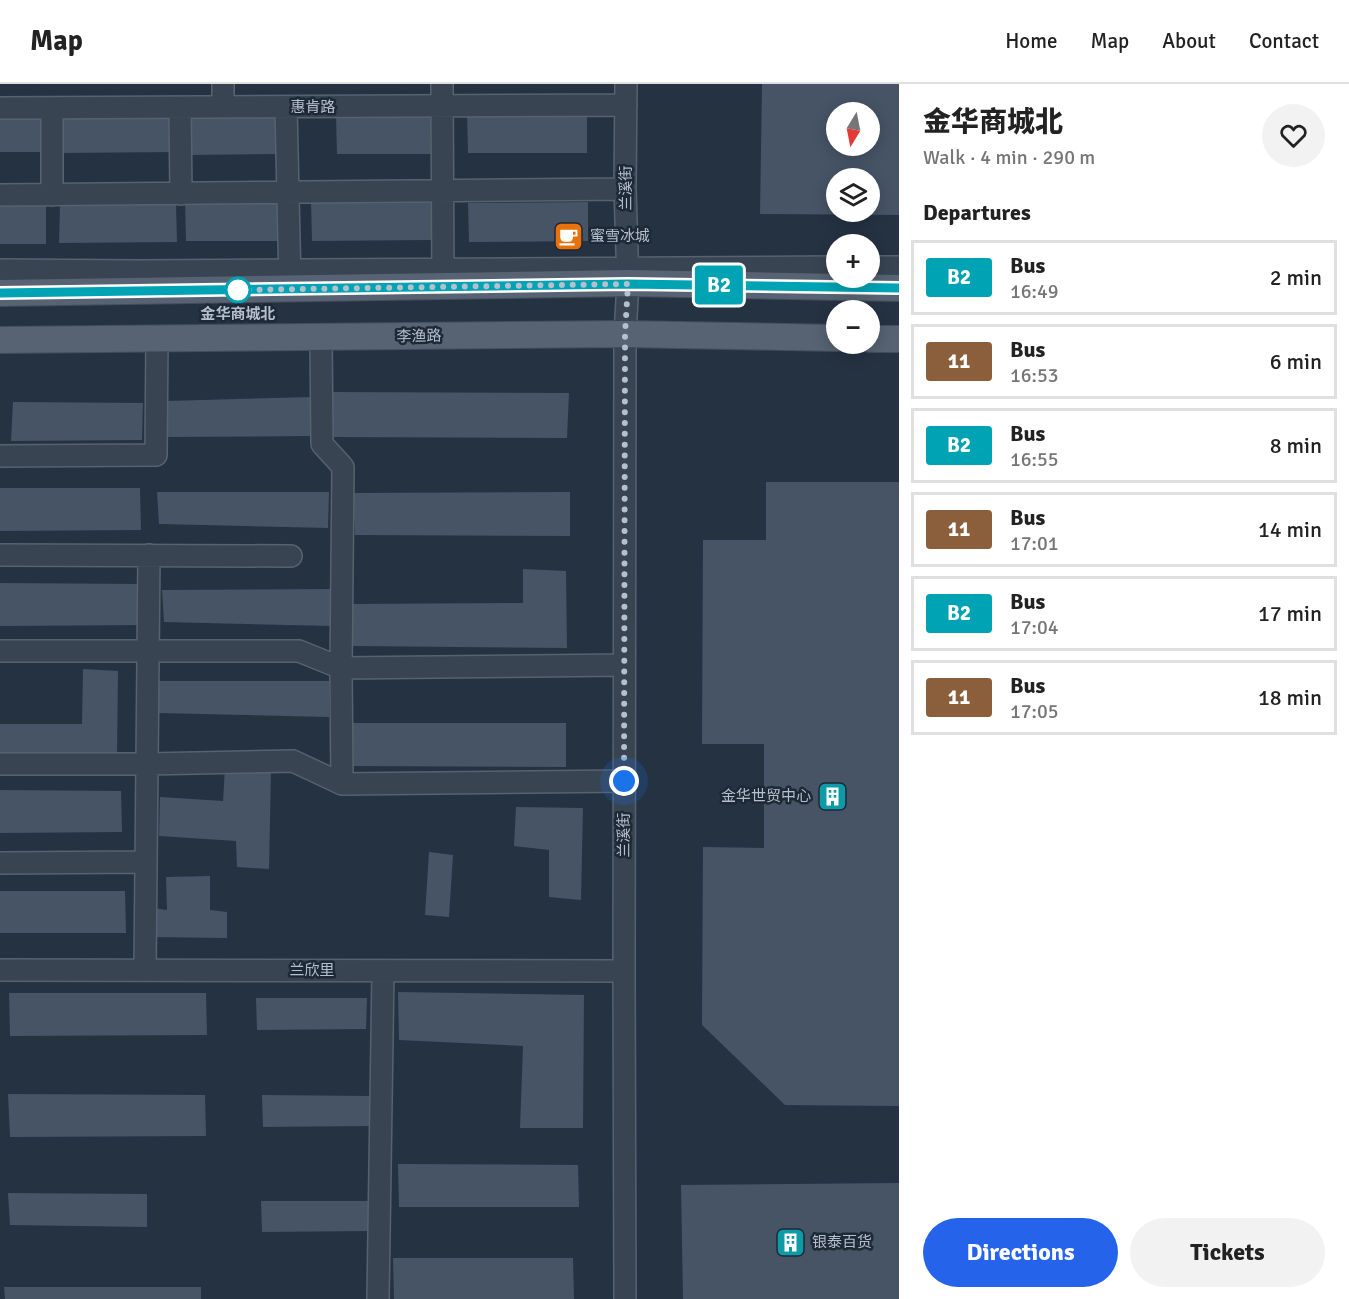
<!DOCTYPE html>
<meta charset="utf-8">
<style>
body{margin:0;font-family:Signika,"Noto Sans SC",sans-serif;background:#f2f2f2;color:#222;height:100vh;display:flex;flex-direction:column;font-size:22px;white-space:nowrap}
*{box-sizing:border-box;margin:0}
p{font-size:20px;color:#767676}
.icon{flex:none;width:33px;height:33px;fill:none;stroke:currentColor;stroke-width:2;stroke-linecap:round;stroke-linejoin:round}
.map{position:relative;flex:1;overflow:hidden}
.drawer{display:flex;flex-direction:column;background:#fff;width:450px}
.drawer>*{flex:none}
.badge{padding:0 12px;border-radius:4px;font-size:21px;line-height:39px}
.needle{width:39px;rotate:190deg}
.buttons{position:absolute;left:826px;top:18px;display:grid;gap:12px}
.buttons a{display:grid;place-items:center;width:54px;height:54px;border-radius:50%;background:#fff;box-shadow:0 3px 15px #0003;font-size:30px}
.you{position:absolute;width:30px;height:30px;margin:-15px;border:4px solid #fff;border-radius:50%;background:#1a73e8;box-shadow:0 0 0 9px #1a73e833}
.map>.badge{position:absolute;translate:-50% -50%;box-shadow:0 0 0 3px #fff}
h2{padding:0 24px;font-size:22px;line-height:54px}
.round{display:grid;place-items:center;flex:none;width:63px;height:63px;border-radius:32px;background:#f2f2f2}
.overview{display:flex;align-items:center;justify-content:space-between;height:102px;padding:0 24px}
h1{font-size:28px;font-weight:800;line-height:45px}
.action{display:flex;gap:12px;margin-top:auto;padding:12px 24px}
.action a{flex:1;height:69px;border-radius:36px;background:#2563eb;color:#fff;font-size:24px;font-weight:800;line-height:69px;text-align:center}
.action a+a{background:#f2f2f2;color:#222}
ul{padding:0;list-style:none}
li{display:flex;align-items:center;gap:18px;height:75px;margin:0 12px 9px;padding:0 12px;border:3px solid #e0e0e0;border-radius:0px}
li div{flex:1}
li b{display:block;font-size:22px}
li em{font-style:normal}
li .badge{min-width:66px;font-weight:700;text-align:center}
header{display:flex;align-items:center;gap:36px;box-sizing:border-box;height:84px;padding:0 30px;background:#fff;border-bottom:2px solid #e0e0e0}
header strong{font-size:28px}
nav{display:flex;gap:33px;margin-inline-start:auto;font-size:21px}
main{display:flex;flex:1;min-height:0}
.map>svg:first-child{display:block}
</style>
<header>
<strong>Map</strong>
<nav><a>Home</a><a>Map</a><a>About</a><a>Contact</a></nav>
</header>
<main>
<div class="map">
<svg width="899" height="1215" viewBox="0 0 899 1215">
<rect width="100%" height="100%" fill="#253242"/>
<!-- building -->
<path fill="#465466" fill-rule="evenodd" d="M 762,0 L 899,0 L 899,131 L 760,130 ZM 837,28 L 870,28 L 870,62 L 837,62 ZM 837,94 L 870,94 L 870,128 L 837,128 Z
M 176,30 L 177,68 L 60,69 L 60,32 Z
M 467,30 L 587,30 L 587,69 L 468,69 Z
M 0,31 L 45,31 L 45,68 L 0,68 Z
M 185,31 L 281,31 L 280,70 L 186,71 Z
M 336,31 L 432,31 L 431,70 L 337,70 Z
M 185,118 L 281,118 L 280,157 L 186,157 Z
M 311,118 L 431,118 L 431,156 L 312,157 Z
M 588,118 L 588,157 L 469,158 L 468,119 Z
M 176,120 L 177,158 L 59,159 L 60,122 Z
M 0,122 L 46,122 L 46,160 L 0,160 Z
M 331,308 L 569,309 L 567,354 L 330,353 Z
M 312,313 L 312,352 L 168,353 L 166,317 Z
M 13,318 L 143,319 L 142,356 L 11,357 Z
M 766,398 L 899,398 L 899,1022 L 785,1021 L 702,941 L 703,763 L 764,764 L 764,660 L 702,660 L 703,456 L 766,456 Z
M 0,404 L 140,404 L 141,446 L 0,447 Z
M 157,408 L 329,408 L 328,444 L 159,440 Z
M 570,408 L 570,452 L 355,451 L 353,409 Z
M 523,485 L 566,487 L 567,564 L 352,562 L 350,520 L 523,519 Z
M 0,499 L 142,500 L 143,541 L 0,542 Z
M 334,505 L 333,542 L 164,538 L 162,506 Z
M 83,585 L 118,587 L 117,673 L 0,672 L 0,640 L 82,640 Z
M 158,597 L 329,597 L 329,633 L 159,629 Z
M 349,639 L 566,639 L 566,683 L 350,682 Z
M 225,684 L 271,687 L 269,785 L 237,783 L 236,757 L 159,752 L 160,713 L 223,717 Z
M 0,706 L 121,707 L 122,748 L 0,749 Z
M 516,723 L 583,724 L 581,816 L 549,813 L 549,766 L 514,762 Z
M 429,768 L 453,771 L 449,833 L 425,831 Z
M 210,792 L 210,826 L 227,828 L 227,854 L 151,853 L 152,824 L 167,826 L 166,793 Z
M 0,807 L 125,807 L 126,849 L 0,849 Z
M 398,908 L 584,911 L 583,1044 L 520,1044 L 523,962 L 399,956 Z
M 9,909 L 206,909 L 207,951 L 10,952 Z
M 256,914 L 367,914 L 366,945 L 257,946 Z
M 8,1010 L 205,1011 L 206,1052 L 10,1053 Z
M 262,1011 L 373,1012 L 372,1042 L 263,1043 Z
M 398,1080 L 578,1081 L 579,1123 L 399,1123 Z
M 899,1099 L 899,1215 L 683,1215 L 681,1101 Z
M 8,1109 L 147,1110 L 147,1143 L 10,1141 Z
M 261,1117 L 372,1117 L 371,1147 L 262,1148 Z
M 393,1174 L 573,1174 L 574,1215 L 394,1215 Z
M 4,1203 L 201,1203 L 201,1215 L 5,1215 Z"/>
<g fill="none" stroke-linecap="round" stroke-linejoin="round">
<defs>
<path id="minor" d="M 223,0 L 223,23
M 442,0 L 443,197
M 286,23 L 290,199
M 0,24 L 626,21
M 52,24 L 52,111
M 180,24 L 181,110
M 0,111 L 625,105
M 870,183 L 899,183
M 0,186 L 141,187 L 837,183
M 321,253 L 322,360 L 343,383 L 341,584 L 342,700
M 0,372 L 156,371 L 157,255
M 0,471 L 291,472
M 0,567 L 299,567 L 341,584 L 624,581
M 0,680 L 148,680 L 293,677 L 342,700 L 624,697
M 0,779 L 146,778
M 0,886 L 624,887
M 145,886 L 149,471
M 378,1215 L 383,887
M 625,1215 L 624,887 L 625,250 L 628,199 L 625,105 L 626,0"/>
<path id="major" d="M 0,209 L 628,199 L 899,204
M 870,255 L 899,255
M 0,256 L 625,250 L 837,254"/>
</defs>
<!-- minor casing -->
<use href="#minor" stroke="#57626f" stroke-width="24"/>
<!-- major casing -->
<use href="#major" stroke="#434d5b" stroke-width="28"/>
<!-- minor -->
<use href="#minor" stroke="#394452" stroke-width="21"/>
<!-- major -->
<use href="#major" stroke="#576372" stroke-width="26"/>
</g>
<g fill="none" stroke-linecap="round" stroke-linejoin="round">
<defs>
<path id="line" d="M 0,209 L 628,200 L 899,204"/>
</defs>
<!-- line casing -->
<use href="#line" stroke="#fff" stroke-width="14"/>
<!-- line -->
<use href="#line" stroke="#00a3b4" stroke-width="9"/>
<!-- walk -->
<path stroke="#b6bfcc" stroke-width="6" stroke-dasharray="0 10.8" d="M 238,206 L 628,200 L 625,250 L 624,697"/>
</g>
<!-- icons -->
<defs>
<symbol id="cafe-square" viewBox="-11 -11 22 22"><rect x="-9" y="-9" width="18" height="18" rx="4" fill="#e8710a" stroke="#1e2937"/><path d="M-5.5-4.5H6V0H3Q3 3.5 0 3.5H-2.5Q-5.5 3.5-5.5 0ZM3-3.2v2h1.7v-2ZM-6 4.5H4V6H-6Z" fill="#fff"/></symbol>
<symbol id="building-square" viewBox="-11 -11 22 22"><rect x="-9" y="-9" width="18" height="18" rx="4" fill="#0f9aa8" stroke="#1e2937"/><path d="M-4-6H4V6H1V3H-1V6H-4ZM-2.5-4.3h1.7v1.8h-1.7ZM.8-4.3h1.7v1.8H.8ZM-2.5-1h1.7V.8h-1.7ZM.8-1h1.7V.8H.8Z" fill="#fff"/></symbol>
</defs>
<g fill-rule="evenodd">
<use href="#cafe-square" x="552" y="136" width="33" height="33"/>
<use href="#building-square" x="816" y="696" width="33" height="33"/>
<use href="#building-square" x="774" y="1142" width="33" height="33"/>
</g>
<!-- markers -->
<circle fill="#fff" stroke="#00a3b4" stroke-width="3" cx="238" cy="206" r="12"/>
<g text-anchor="middle" stroke-width="5" stroke-linejoin="round" paint-order="stroke">
<!-- street labels -->
<g font-size="15" fill="#b6bfcc" stroke="#1e2937">
<text x="313" y="28">惠肯路</text>
<text transform="translate(626 104) rotate(-90)" y="5">兰溪街</text>
<text transform="translate(419 252) rotate(-1)" y="5">李渔路</text>
<text transform="translate(624 751) rotate(-90)" y="5">兰溪街</text>
<text x="312" y="891">兰欣里</text>
</g>
<!-- poi labels -->
<g font-size="15" fill="#b6bfcc" stroke="#1e2937" text-anchor="start">
<text x="590" y="157">蜜雪冰城</text>
<text x="811" y="717" text-anchor="end">金华世贸中心</text>
<text x="812" y="1163">银泰百货</text>
</g>
<!-- stop labels -->
<g font-size="15" font-weight="bold" fill="#b6bfcc" stroke="#1e2937">
<text x="238" y="235">金华商城北</text>
</g>
</g>
</svg>
<div class="buttons">
<a><svg class="needle" viewBox="-14 -14 28 28"><path d="M0-13l5 13h-10z" fill="#e53935"/><path d="M0 13l5-13h-10z" fill="#767676"/></svg></a>
<a><svg class="icon" aria-label="layers" viewBox="0 0 24 24"><path d="M12 4l9 5-9 5-9-5zM3 14l9 5 9-5"/></svg></a>
<a>+</a>
<a>−</a>
</div>
<div class="you" style="left:624px;top:697px"></div>
<b class="badge" style="left:719px;top:201px;background:#00a3b4;color:#fff">B2</b>
</div>
<section class="drawer">
<div class="overview"><div><h1>金华商城北</h1><p>Walk · 4 min · 290 m</p></div><a class="round"><svg class="icon" aria-label="heart" viewBox="0 0 24 24"><path d="M12 20l-8-8c-3-5 5-10 8-4 3-6 11-1 8 4z"/></svg></a></div>
<h2>Departures</h2>
<ul>
<li><span class="badge" style="background:#00a3b4;color:#fff">B2</span><div><b>Bus</b><p>16:49</p></div><em>2 min</em></li>
<li><span class="badge" style="background:#8b5e3c;color:#fff">11</span><div><b>Bus</b><p>16:53</p></div><em>6 min</em></li>
<li><span class="badge" style="background:#00a3b4;color:#fff">B2</span><div><b>Bus</b><p>16:55</p></div><em>8 min</em></li>
<li><span class="badge" style="background:#8b5e3c;color:#fff">11</span><div><b>Bus</b><p>17:01</p></div><em>14 min</em></li>
<li><span class="badge" style="background:#00a3b4;color:#fff">B2</span><div><b>Bus</b><p>17:04</p></div><em>17 min</em></li>
<li><span class="badge" style="background:#8b5e3c;color:#fff">11</span><div><b>Bus</b><p>17:05</p></div><em>18 min</em></li>
</ul>
<div class="action"><a>Directions</a><a>Tickets</a></div>
</section>
</main>
